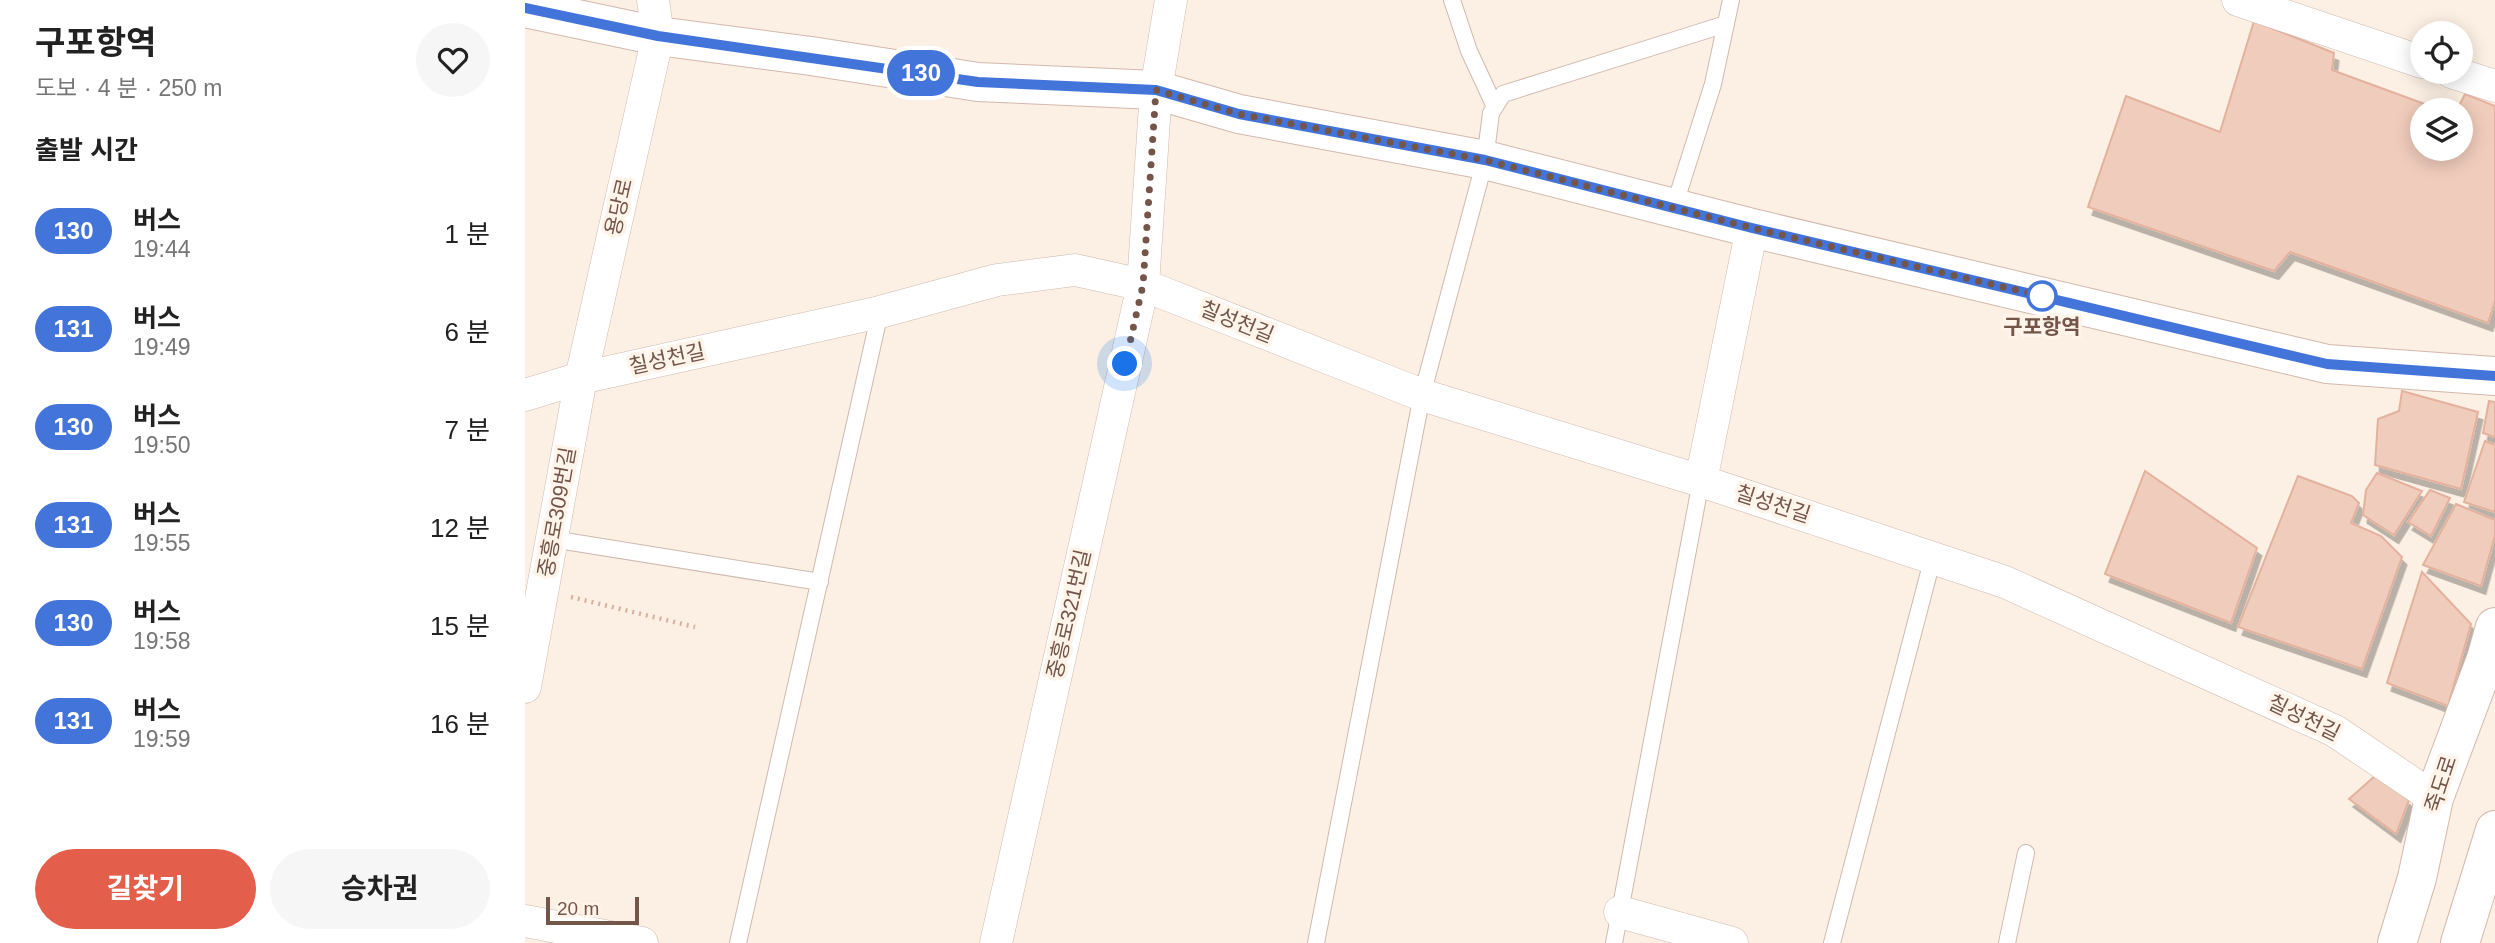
<!DOCTYPE html>
<html lang="ko">
<meta charset="utf-8">
<style>
body{margin:0;font-family:Helvetica,"Noto Sans KR",sans-serif;background:#f6f6f6;color:#222;height:100vh;display:flex;flex-direction:column;font-size:26px;white-space:nowrap}
*{box-sizing:border-box;margin:0}
p{font-size:23px;color:#767676}
.icon{flex:none;width:38px;height:38px;fill:none;stroke:currentColor;stroke-width:2;stroke-linecap:round;stroke-linejoin:round}
.map{position:relative;flex:1;overflow:hidden}
.sheet{display:flex;flex-direction:column;background:#fff;width:525px}
.sheet>*{flex:none}
.badge{padding:0 14px;border-radius:23px;font-size:24px;line-height:46px}
.fabs{position:absolute;left:1885px;top:21px;display:grid;gap:14px}
.fabs a{display:grid;place-items:center;width:63px;height:63px;border-radius:50%;background:#fff;box-shadow:0 4px 18px #0003;font-size:35px}
.scale{position:absolute;left:21px;bottom:18px;width:93px;box-sizing:border-box;padding-left:7px;border:4px solid #73554a;border-top:0;font-size:19px;line-height:24px;white-space:nowrap;color:#73554a;-webkit-text-stroke:5px #fff4ea;paint-order:stroke}
.you{position:absolute;width:35px;height:35px;margin:-18px;border:5px solid #fff;border-radius:50%;background:#1a73e8;box-shadow:0 0 0 10px #1a73e833}
.map>.badge{position:absolute;translate:-50% -50%;box-shadow:0 0 0 4px #fff}
h2{padding:0 35px;font-size:26px;line-height:63px}
.round{display:grid;place-items:center;flex:none;width:74px;height:74px;border-radius:37px;background:#f6f6f6}
.overview{display:flex;align-items:center;justify-content:space-between;height:119px;padding:0 35px}
h1{font-size:33px;font-weight:700;line-height:52px}
.primary-button{display:flex;gap:14px;margin-top:auto;padding:14px 35px}
.primary-button a{flex:1;height:80px;border-radius:42px;background:#e35f4c;color:#fff;font-size:28px;font-weight:700;line-height:80px;text-align:center}
.primary-button a+a{background:#f6f6f6;color:#222}
ul{padding:0;list-style:none}
li{display:flex;align-items:center;gap:21px;height:98px;padding:0 35px}
li div{flex:1}
li b{display:block;font-size:26px}
li em{font-style:normal}
li .badge{min-width:77px;font-weight:700;text-align:center}
main{display:flex;flex:1;min-height:0}
.map>svg:first-child{display:block}
</style>
<main>
<section class="sheet">
<div class="overview"><div><h1>구포항역</h1><p>도보 · 4 분 · 250 m</p></div><a class="round"><svg class="icon" aria-label="heart" viewBox="0 0 24 24"><path d="M12 20l-8-8c-3-5 5-10 8-4 3-6 11-1 8 4z"/></svg></a></div>
<h2>출발 시간</h2>
<ul>
<li><span class="badge" style="background:#4374d9;color:#fff">130</span><div><b>버스</b><p>19:44</p></div><em>1 분</em></li>
<li><span class="badge" style="background:#4374d9;color:#fff">131</span><div><b>버스</b><p>19:49</p></div><em>6 분</em></li>
<li><span class="badge" style="background:#4374d9;color:#fff">130</span><div><b>버스</b><p>19:50</p></div><em>7 분</em></li>
<li><span class="badge" style="background:#4374d9;color:#fff">131</span><div><b>버스</b><p>19:55</p></div><em>12 분</em></li>
<li><span class="badge" style="background:#4374d9;color:#fff">130</span><div><b>버스</b><p>19:58</p></div><em>15 분</em></li>
<li><span class="badge" style="background:#4374d9;color:#fff">131</span><div><b>버스</b><p>19:59</p></div><em>16 분</em></li>
</ul>
<div class="primary-button"><a>길찾기</a><a>승차권</a></div>
</section>
<div class="map">
<svg width="1970" height="943" viewBox="0 0 1970 943">
<defs>
<filter id="shadow"><feDropShadow dx="4.5" dy="8" stdDeviation="0" flood-color="#0004"/></filter>
</defs>
<rect width="100%" height="100%" fill="#fcf0e4"/>
<!-- building -->
<path fill="#f0ccbc" stroke="#e3b19d" stroke-width="2" filter="url(#shadow)" d="M 1729,21 L 1809,53 L 1807,70 L 1916,110 L 1897,110 L 1897,149 L 1936,149 L 1936,110 L 1932,110 L 1940,94 L 1970,106 L 1970,301 L 1963,323 L 1765,252 L 1749,271 L 1563,207 L 1601,96 L 1695,132 Z
M 1877,391 L 1953,412 L 1936,489 L 1850,465 L 1853,419 L 1874,411 Z
M 1964,401 L 1970,402 L 1970,437 L 1958,433 Z
M 1960,441 L 1970,445 L 1970,512 L 1939,502 Z
M 1620,471 L 1732,548 L 1706,623 L 1580,574 Z
M 1852,473 L 1897,491 L 1869,535 L 1838,515 L 1841,490 Z
M 1773,476 L 1827,496 L 1834,503 L 1826,523 L 1856,536 L 1877,557 L 1837,669 L 1713,627 Z
M 1905,490 L 1925,498 L 1906,536 L 1883,522 Z
M 1931,504 L 1970,520 L 1970,535 L 1956,586 L 1898,565 Z
M 1897,572 L 1946,624 L 1923,706 L 1862,683 Z
M 1851,775 L 1884,800 L 1871,834 L 1824,799 Z"/>
<g fill="none" stroke-linecap="round" stroke-linejoin="round">
<defs>
<path id="service" d="M 927,0 L 944,51 L 970,107
M 1149,207 L 1188,84 L 1206,0
M 27,539 L 295,582
M 213,943 L 355,312
M 791,943 L 897,395 L 960,160 L 966,113 L 978,94 L 1201,24
M 1089,943 L 1176,481
M 1307,943 L 1408,557
M 1482,943 L 1501,853"/>
<path id="minor" d="M 1713,0 L 1897,62
M 1926,72 L 1970,86
M 0,395 L 56,378 L 355,312 L 472,280 L 550,270 L 618,285 L 897,395 L 1176,481 L 1480,582 L 1810,731 L 1909,798
M 1176,481 L 1227,228
M 0,687 L 56,378 L 133,36 L 128,0
M 1095,912 L 1207,943
M 0,921 L 117,943
M 471,943 L 618,285 L 631,90 L 646,0"/>
<path id="secondary" d="M 0,8 L 133,36 L 286,56 L 453,82 L 631,90 L 714,114 L 960,160 L 1227,228 L 1802,364 L 1970,376
M 1872,943 L 1892,878 L 1909,798 L 1961,659 L 1970,627
M 1935,943 L 1970,830"/>
</defs>
<!-- service casing -->
<use href="#service" stroke="#cfb9ae" stroke-width="18"/>
<!-- minor casing -->
<use href="#minor" stroke="#cfb9ae" stroke-width="33"/>
<!-- secondary casing -->
<use href="#secondary" stroke="#d2b8ab" stroke-width="40"/>
<!-- path -->
<path stroke="#d5af9f" stroke-width="4.5" stroke-dasharray="2 5" stroke-linecap="butt" d="M 46,597 L 170,627"/>
<!-- service -->
<use href="#service" stroke="#fff" stroke-width="16"/>
<!-- minor -->
<use href="#minor" stroke="#fff" stroke-width="32"/>
<!-- secondary -->
<use href="#secondary" stroke="#fff" stroke-width="38"/>
</g>
<g fill="none" stroke-linecap="round" stroke-linejoin="round">
<defs>
<path id="line" d="M 0,8 L 133,36 L 453,82 L 631,90 L 714,114 L 960,160 L 1227,228 L 1802,364 L 1970,376"/>
</defs>
<!-- line casing -->
<use href="#line" stroke="#fff" stroke-width="16"/>
<!-- line -->
<use href="#line" stroke="#4374d9" stroke-width="10"/>
<!-- walk -->
<path stroke="#73554a" stroke-width="7" stroke-dasharray="0 12.6" d="M 600,364 L 618,285 L 631,90 L 714,114 L 960,160 L 1227,228 L 1517,296"/>
</g>
<!-- markers -->
<circle fill="#fff" stroke="#4374d9" stroke-width="3.5" cx="1517" cy="296" r="14"/>
<g text-anchor="middle" stroke-width="7" stroke-linejoin="round" paint-order="stroke">
<!-- street labels -->
<g font-size="21" fill="#73554a" stroke="#fff4ea">
<text transform="translate(94 207) rotate(-77)" y="7">용당로</text>
<text transform="translate(712 322) rotate(22)" y="7">칠성천길</text>
<text transform="translate(142 359) rotate(-12)" y="7">칠성천길</text>
<text transform="translate(1248 504) rotate(18)" y="7">칠성천길</text>
<text transform="translate(32 512) rotate(-80)" y="7">중흥로309번길</text>
<text transform="translate(544 614) rotate(-77)" y="7">중흥로321번길</text>
<text transform="translate(1779 718) rotate(26)" y="7">칠성천길</text>
<text transform="translate(1916 784) rotate(-72)" y="7">죽도로</text>
</g>
<!-- stop labels -->
<g font-size="21" font-weight="bold" fill="#73554a" stroke="#fff4ea">
<text x="1517" y="334">구포항역</text>
</g>
</g>
</svg>
<div class="fabs">
<a><svg class="icon" aria-label="locate" viewBox="0 0 24 24"><circle cx="12" cy="12" r="6"/><path d="M12 2v4M12 18v4M2 12h4M18 12h4"/></svg></a>
<a><svg class="icon" aria-label="layers" viewBox="0 0 24 24"><path d="M12 4l9 5-9 5-9-5zM3 14l9 5 9-5"/></svg></a>
</div>
<div class="scale">20 m</div>
<div class="you" style="left:600px;top:364px"></div>
<b class="badge" style="left:396px;top:73px;background:#4374d9;color:#fff">130</b>
</div>
</main>
